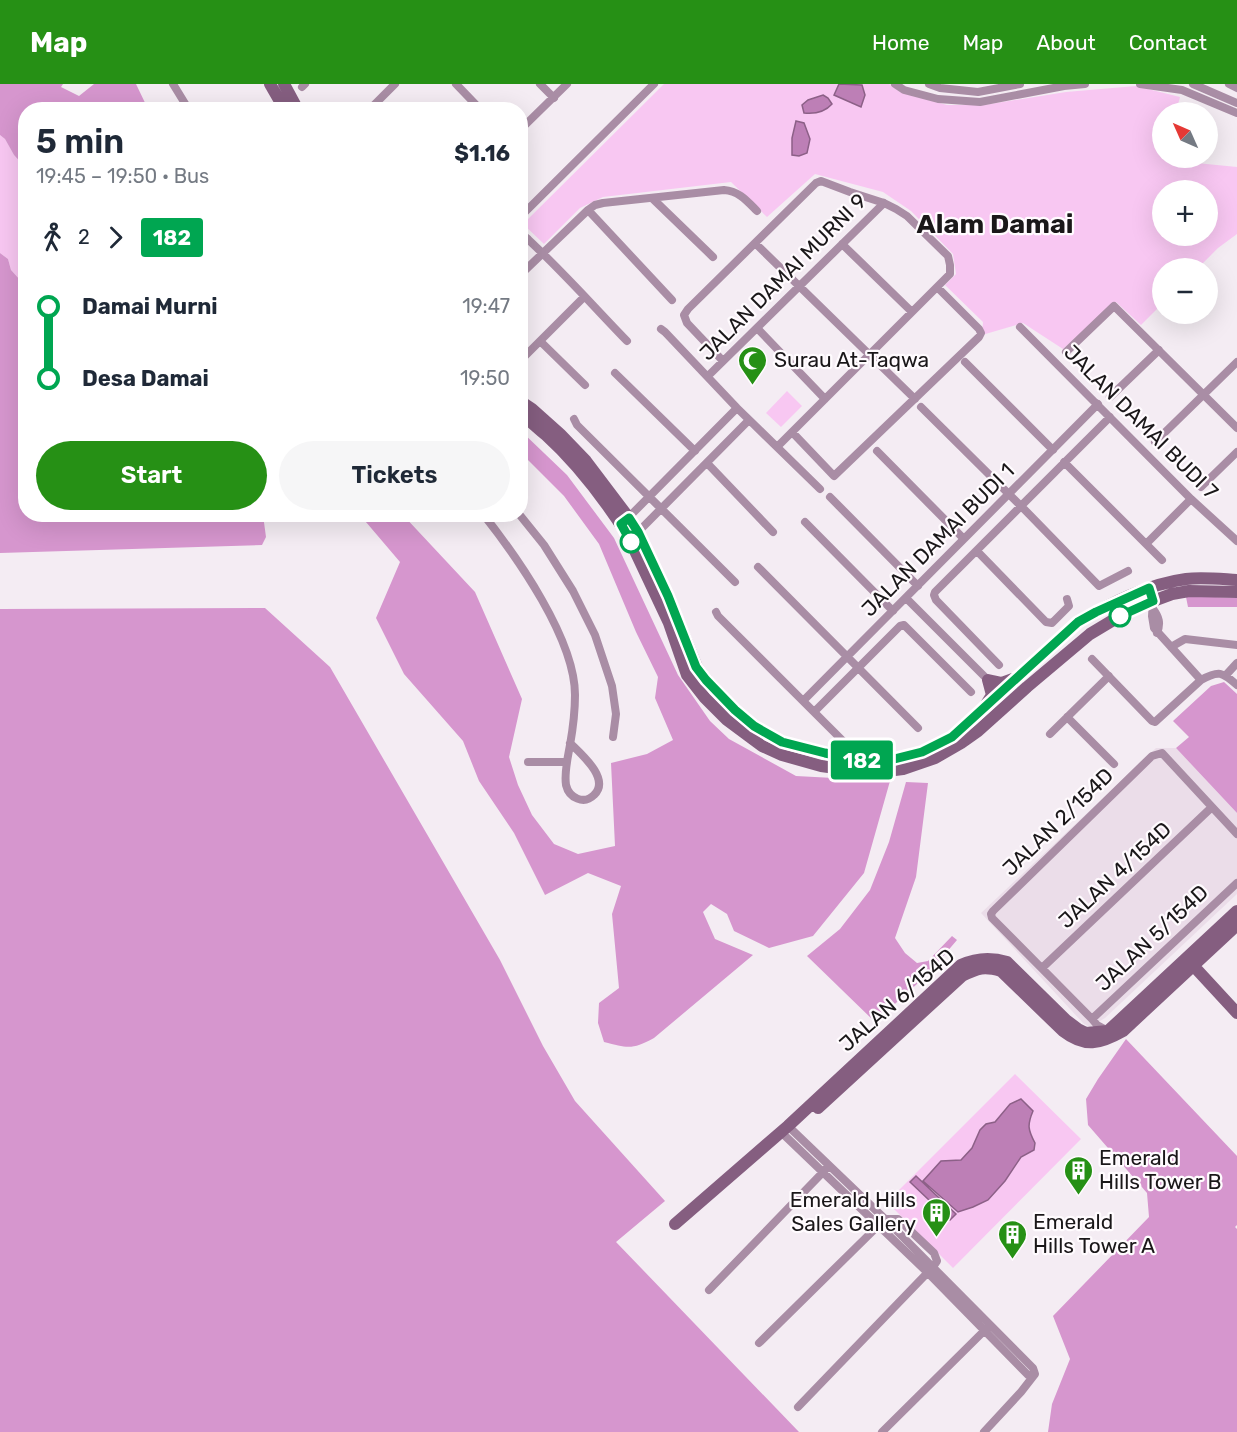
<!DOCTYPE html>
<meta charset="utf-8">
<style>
body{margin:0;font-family:Rubik,sans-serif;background:#f6f6f7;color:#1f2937;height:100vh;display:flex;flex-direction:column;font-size:22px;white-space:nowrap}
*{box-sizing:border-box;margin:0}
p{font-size:20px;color:#747a83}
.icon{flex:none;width:33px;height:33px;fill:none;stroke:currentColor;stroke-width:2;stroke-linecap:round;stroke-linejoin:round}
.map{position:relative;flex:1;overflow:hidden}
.sheet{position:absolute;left:18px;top:18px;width:510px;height:420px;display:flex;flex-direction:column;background:#fff;border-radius:24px;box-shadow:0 6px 24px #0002}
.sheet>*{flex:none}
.badge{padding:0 12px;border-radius:4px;font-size:21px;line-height:39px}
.needle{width:39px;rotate:315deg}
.buttons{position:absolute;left:1152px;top:18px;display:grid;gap:12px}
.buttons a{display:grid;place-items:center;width:66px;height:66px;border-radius:50%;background:#fff;box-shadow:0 6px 24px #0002;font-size:30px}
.map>.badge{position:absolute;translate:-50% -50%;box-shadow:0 0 0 3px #fff}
.legs{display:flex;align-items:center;gap:9px;height:66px;padding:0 18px;font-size:20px}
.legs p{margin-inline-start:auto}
.summary{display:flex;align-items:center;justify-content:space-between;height:102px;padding:0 18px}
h1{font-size:33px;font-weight:600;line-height:45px}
.button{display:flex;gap:12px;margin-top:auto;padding:12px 18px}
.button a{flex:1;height:69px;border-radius:36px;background:#269015;color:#fff;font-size:24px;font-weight:600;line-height:69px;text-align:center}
.button a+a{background:#f6f6f7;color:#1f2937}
ul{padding:0 18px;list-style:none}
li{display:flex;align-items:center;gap:21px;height:72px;font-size:22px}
li i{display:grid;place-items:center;width:9px;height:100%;margin:0 8px;background:currentColor}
li i::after{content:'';width:15px;height:15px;margin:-8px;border:4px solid;border-radius:50%;background:#fff}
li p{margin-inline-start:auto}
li:first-child i{background:linear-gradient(#0000 50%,currentColor 0)}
li:last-child i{background:linear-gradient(currentColor 50%,#0000 0)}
header{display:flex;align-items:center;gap:36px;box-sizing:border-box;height:84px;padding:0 30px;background:#269015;color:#fff}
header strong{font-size:28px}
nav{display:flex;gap:33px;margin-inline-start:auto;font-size:21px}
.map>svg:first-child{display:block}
</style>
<header>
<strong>Map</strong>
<nav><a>Home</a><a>Map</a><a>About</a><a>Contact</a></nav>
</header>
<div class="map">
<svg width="1237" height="1348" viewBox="0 0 1237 1348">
<rect width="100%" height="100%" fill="#f4ecf3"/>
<!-- built -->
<path fill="#ebdde9" d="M 1156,664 L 1176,664 L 1237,729 L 1237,810 L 1105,934 L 1090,943 L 1084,940 L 981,829 Z"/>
<!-- green -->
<path fill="#f8c7f2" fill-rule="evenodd" d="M 664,0 L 889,0 L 900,8 L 947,21 L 984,21 L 1066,8 L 1136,2 L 1180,13 L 1176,28 L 1162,28 L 1162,74 L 1166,74 L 1166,76 L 1237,83 L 1237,150 L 1218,164 L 1198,184 L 1162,184 L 1162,220 L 1141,241 L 1116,218 L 1114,219 L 1063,265 L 1023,239 L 982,251 L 983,238 L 945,201 L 956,190 L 953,170 L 911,127 L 883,108 L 815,90 L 767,133 L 731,98 L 603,113 L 580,124 L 544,160 L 523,140 ZM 1162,106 L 1208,106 L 1208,152 L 1162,152 Z
M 0,51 L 5,55 L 14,71 L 25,83 L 25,210 L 21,197 L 11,186 L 8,175 L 0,169 Z
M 787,307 L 802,322 L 781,343 L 766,329 Z
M 1015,990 L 1081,1055 L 953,1184 L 887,1118 Z"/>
<!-- forest -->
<path fill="#d696ce" d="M 0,0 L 63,0 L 61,3 L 79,12 L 94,0 L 136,0 L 148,25 L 26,26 L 25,83 L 14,71 L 5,55 L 0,51 Z
M 0,169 L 8,175 L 11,186 L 21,197 L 25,210 L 26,430 L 263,431 L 266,453 L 262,461 L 0,469 Z
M 521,347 L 567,391 L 614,454 L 678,591 L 710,637 L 729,655 L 796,692 L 890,697 L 864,789 L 813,852 L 769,864 L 734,847 L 727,830 L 711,820 L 703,828 L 715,855 L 753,871 L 654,954 C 632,966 628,964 604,958 L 598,939 L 599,919 L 619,904 L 612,830 L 621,802 L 588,789 L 545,811 L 514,749 L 479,697 L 463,657 L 404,590 L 376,534 L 400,478 L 360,431 L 403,431 L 475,508 L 522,615 L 509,673 L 518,701 L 532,731 L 554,760 L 578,770 L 615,762 L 611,679 L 647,670 L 673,656 L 655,614 L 658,593 L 636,548 L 599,460 L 564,412 L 521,369 Z
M 1186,513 L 1215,513 L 1237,514 L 1237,523 L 1188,523 Z
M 265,524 L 330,583 L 500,876 L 543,962 L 575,1017 L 665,1117 L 616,1158 L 799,1348 L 0,1348 L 0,525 Z
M 1224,598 L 1237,610 L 1237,729 L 1176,664 L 1189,653 L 1173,637 L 1211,602 Z
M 906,698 L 928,699 L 916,793 L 895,854 L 905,869 L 917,879 L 928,877 L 952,852 L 957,856 L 928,890 L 875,938 L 807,872 L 840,845 L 870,806 L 889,758 Z
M 1126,955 L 1237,1072 L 1237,1141 L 1235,1143 L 1237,1145 L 1237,1348 L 1048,1348 L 1052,1320 L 1070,1275 L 1053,1232 L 1149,1133 L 1147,1109 L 1088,1041 L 1086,1015 L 1098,995 Z"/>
<!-- water -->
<path fill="#bd7fb6" stroke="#8c6087" stroke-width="1.5" d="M 839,0 L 862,1 L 865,11 L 861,23 L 834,11 Z
M 823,11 L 828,14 L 832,20 C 825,28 814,30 804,29 L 802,21 L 808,16 Z
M 796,37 L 804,39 L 810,55 L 807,69 L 799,72 L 792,71 L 792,54 Z
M 1021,1015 L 1033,1027 C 1027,1041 1028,1046 1035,1059 L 1034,1066 L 1021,1073 L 1005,1097 L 988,1116 L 973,1123 L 958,1128 L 923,1097 L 941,1077 L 961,1076 L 972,1064 L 980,1046 L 986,1040 L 995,1038 L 1010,1020 Z
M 916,1092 L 956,1130 L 950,1136 L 910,1098 Z"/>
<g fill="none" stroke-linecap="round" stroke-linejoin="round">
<!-- street -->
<path stroke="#a98da5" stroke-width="8" d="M 173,0 L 189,26
M 456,0 L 481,26
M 540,0 L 554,14
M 895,0 L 904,6 L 938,15 L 980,18 L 1064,2 L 1085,0
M 929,0 L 940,4 L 978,8 L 1020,0
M 1140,0 L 1182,6 L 1237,29
M 1193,0 L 1237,19
M 1229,0 L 1237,4
M 302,3 L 305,0
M 369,26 L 395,0
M 520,46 L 567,0
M 652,114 L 713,173
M 588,126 L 672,216
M 520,133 L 654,0
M 520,148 C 558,182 592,221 627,257
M 755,159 L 915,315
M 842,160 L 912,228
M 520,163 L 528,155
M 520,191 L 588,126 L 595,121 L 603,119 L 724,106 C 739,107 747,117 757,127
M 1020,243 L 1191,415 L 1237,457
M 757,244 L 825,315
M 661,245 L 665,248 L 737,324 L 820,405
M 540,257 L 585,301
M 1066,268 L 1114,222 L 1237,344
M 520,277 L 584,213
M 723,277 L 687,239 L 684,231 L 688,225 L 816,99 L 821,97 L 850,108 L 884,119 L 896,125 L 907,132 L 948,172 L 950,181 L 950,190 L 777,363
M 965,278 L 1053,366
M 615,289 L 695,367
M 708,292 L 884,119
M 1110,313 L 1159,266
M 921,323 L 1021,422 L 1099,502 L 1128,487
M 574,335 L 577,341 L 735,498
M 792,348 L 834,392 L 979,253 L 981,249 L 979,245 L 937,203
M 1155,358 L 1237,278
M 877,367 L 964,455
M 1064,378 L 1162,476
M 707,379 L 773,448
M 1201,403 L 1237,368
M 830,413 L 918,502
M 483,430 C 517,473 575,555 575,611 C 575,627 573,644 570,661 C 568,673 564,688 566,701 C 569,714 584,721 594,711 C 611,695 581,670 570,659
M 519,430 L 544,461 L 573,507 L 595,551 L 612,602 L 616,630 L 613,653
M 625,437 L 737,324
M 805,438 L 893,527
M 635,450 L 637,449 L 749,336
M 1146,460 L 1191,415
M 977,467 L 1046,538 L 1052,539 L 1069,522 L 1067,515
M 758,483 L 918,644
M 1149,504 L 1153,517 L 1152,532 L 1154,544 L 1201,596
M 906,514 L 991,599
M 1153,525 C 1159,533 1161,539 1157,549
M 716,528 L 718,532 L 845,659
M 1171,563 L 1185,555 L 1237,561
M 1092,575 L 1152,637 L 1155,638 L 1201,596 C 1219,586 1222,588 1237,601
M 999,581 L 936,516 L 934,511 L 935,508 L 1110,333
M 1226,591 L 1237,579
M 803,617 L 1098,320
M 814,628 L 900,542 L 904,541 L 971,608
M 1067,633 L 1114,680
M 1050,650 L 1109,592
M 528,678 L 567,678
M 1042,884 L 1212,723
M 1092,935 L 1237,799
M 1108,947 L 1097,941 L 1092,935 L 992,834 L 991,830 L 993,827 L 1152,672 L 1162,669 L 1237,750
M 788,1042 L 885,1135 L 1033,1284 L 1035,1290 L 1021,1308 L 984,1348
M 781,1048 L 928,1189 L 1028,1291 L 1032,1293
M 709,1206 L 827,1084
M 759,1259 L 885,1135 L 898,1135 L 934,1169 L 937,1177 L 933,1183 L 798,1323
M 882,1348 L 988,1243"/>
<!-- secondary -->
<path stroke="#855e80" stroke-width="12" d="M 270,0 L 285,26
M 284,0 L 298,26
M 520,317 L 532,325 L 560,350 L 586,377 L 629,434 L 637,449 L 668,512 L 697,583 L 706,595 L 735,626 L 754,642 L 781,658 L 825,669 L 859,676 L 890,676 L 922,668 L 952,653 L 1078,538 C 1111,519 1148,500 1186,495 C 1202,493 1220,495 1237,496
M 520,330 C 530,336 537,344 546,351 C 578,380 605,416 628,452 L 669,539 L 687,591 L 705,614 L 727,636 L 762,662 L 782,671 L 821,682 L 865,688 L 887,687 L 903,685 L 935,674 L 961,659 L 978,647 L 1027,603 L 1090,550 L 1120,532 L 1153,517 L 1172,510 L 1189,507 L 1237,508
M 987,619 L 992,611 L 988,596 L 1002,599 L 1013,595
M 1189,877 L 1237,929
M 818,1024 L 962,892 C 978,884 984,882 1001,887 L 1063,947 C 1085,964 1100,960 1123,947 L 1237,841
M 675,1140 L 788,1042 L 961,881 C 976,874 991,873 1007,878 L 1066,936 L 1078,945 L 1086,949 L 1108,947 L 1237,827"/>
</g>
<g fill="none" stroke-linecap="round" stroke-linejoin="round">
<defs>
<path id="line-1" d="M 631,458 L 621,440 L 629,434 L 638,448 L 668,512 L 696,583 L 706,596 L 735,626 L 754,642 L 782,658 L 825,669 L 859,676 L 890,676 L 922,668 L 952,653 L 1078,538 L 1096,528 L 1149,504 L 1153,517 L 1120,532"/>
</defs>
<!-- line-1 casing -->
<use href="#line-1" stroke="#fff" stroke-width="14"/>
<!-- line-1 -->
<use href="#line-1" stroke="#00a651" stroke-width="9"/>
</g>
<!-- icons -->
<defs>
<symbol id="mosque-pin" viewBox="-11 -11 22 30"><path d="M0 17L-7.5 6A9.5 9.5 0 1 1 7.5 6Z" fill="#269015" stroke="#fffbfe"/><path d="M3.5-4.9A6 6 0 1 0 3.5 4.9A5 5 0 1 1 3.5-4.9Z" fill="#fff"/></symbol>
<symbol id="building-pin" viewBox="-11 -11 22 30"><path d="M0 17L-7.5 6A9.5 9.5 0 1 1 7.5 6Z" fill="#269015" stroke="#fffbfe"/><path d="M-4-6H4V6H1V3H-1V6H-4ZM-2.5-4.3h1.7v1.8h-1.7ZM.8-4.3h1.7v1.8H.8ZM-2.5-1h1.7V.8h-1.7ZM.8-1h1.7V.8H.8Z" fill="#fff"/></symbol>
</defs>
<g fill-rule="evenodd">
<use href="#mosque-pin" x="736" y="260" width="33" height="45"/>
<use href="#building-pin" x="1062" y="1070" width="33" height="45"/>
<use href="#building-pin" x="920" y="1112" width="33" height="45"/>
<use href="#building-pin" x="996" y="1134" width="33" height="45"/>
</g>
<!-- markers -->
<g fill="#fff" stroke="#00a651" stroke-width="3">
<circle cx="631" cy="458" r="10"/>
<circle cx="1120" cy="532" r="10"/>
</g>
<g text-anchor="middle" stroke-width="4.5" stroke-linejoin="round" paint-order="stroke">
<!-- street labels -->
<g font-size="21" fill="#1a1719" stroke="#fffbfe">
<text transform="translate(783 193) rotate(-45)" y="7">JALAN DAMAI MURNI 9</text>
<text transform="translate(1141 338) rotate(45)" y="7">JALAN DAMAI BUDI 7</text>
<text transform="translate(938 456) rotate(-45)" y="7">JALAN DAMAI BUDI 1</text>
<text transform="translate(1058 738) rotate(-44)" y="7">JALAN 2/154D</text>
<text transform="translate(1115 791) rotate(-43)" y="7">JALAN 4/154D</text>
<text transform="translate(1152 854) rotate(-43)" y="7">JALAN 5/154D</text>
<text transform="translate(897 916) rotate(-41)" y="7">JALAN 6/154D</text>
</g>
<!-- poi labels -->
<g font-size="21" fill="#1a1719" stroke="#fffbfe" text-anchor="start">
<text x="774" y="283">Surau At-Taqwa</text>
<text x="1099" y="1081">Emerald<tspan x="1099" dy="24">Hills Tower B</tspan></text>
<text x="916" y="1123" text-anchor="end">Emerald Hills<tspan x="916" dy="24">Sales Gallery</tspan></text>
<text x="1033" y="1145">Emerald<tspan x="1033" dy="24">Hills Tower A</tspan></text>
</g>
<!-- district labels -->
<g font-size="27" font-weight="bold" fill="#1a1719" stroke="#fffbfe">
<text x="995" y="149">Alam Damai</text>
</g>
</g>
</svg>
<div class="buttons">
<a><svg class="needle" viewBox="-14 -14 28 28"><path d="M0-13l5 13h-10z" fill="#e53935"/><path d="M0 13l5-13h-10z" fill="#747a83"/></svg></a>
<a>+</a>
<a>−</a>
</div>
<b class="badge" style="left:862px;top:676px;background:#00a651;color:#fff">182</b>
<section class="sheet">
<div class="summary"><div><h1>5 min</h1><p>19:45 – 19:50 · Bus</p></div><b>$1.16</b></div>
<div class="legs"><svg class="icon" aria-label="walk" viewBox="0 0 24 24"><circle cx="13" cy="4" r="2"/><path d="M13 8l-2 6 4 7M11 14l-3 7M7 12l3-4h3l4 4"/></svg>2<svg class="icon" aria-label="forward" viewBox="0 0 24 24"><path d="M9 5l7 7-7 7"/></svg><b class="badge" style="background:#00a651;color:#fff">182</b></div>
<ul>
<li><i style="color:#00a651"></i><b>Damai Murni</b><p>19:47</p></li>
<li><i style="color:#00a651"></i><b>Desa Damai</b><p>19:50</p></li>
</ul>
<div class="button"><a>Start</a><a>Tickets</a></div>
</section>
</div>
